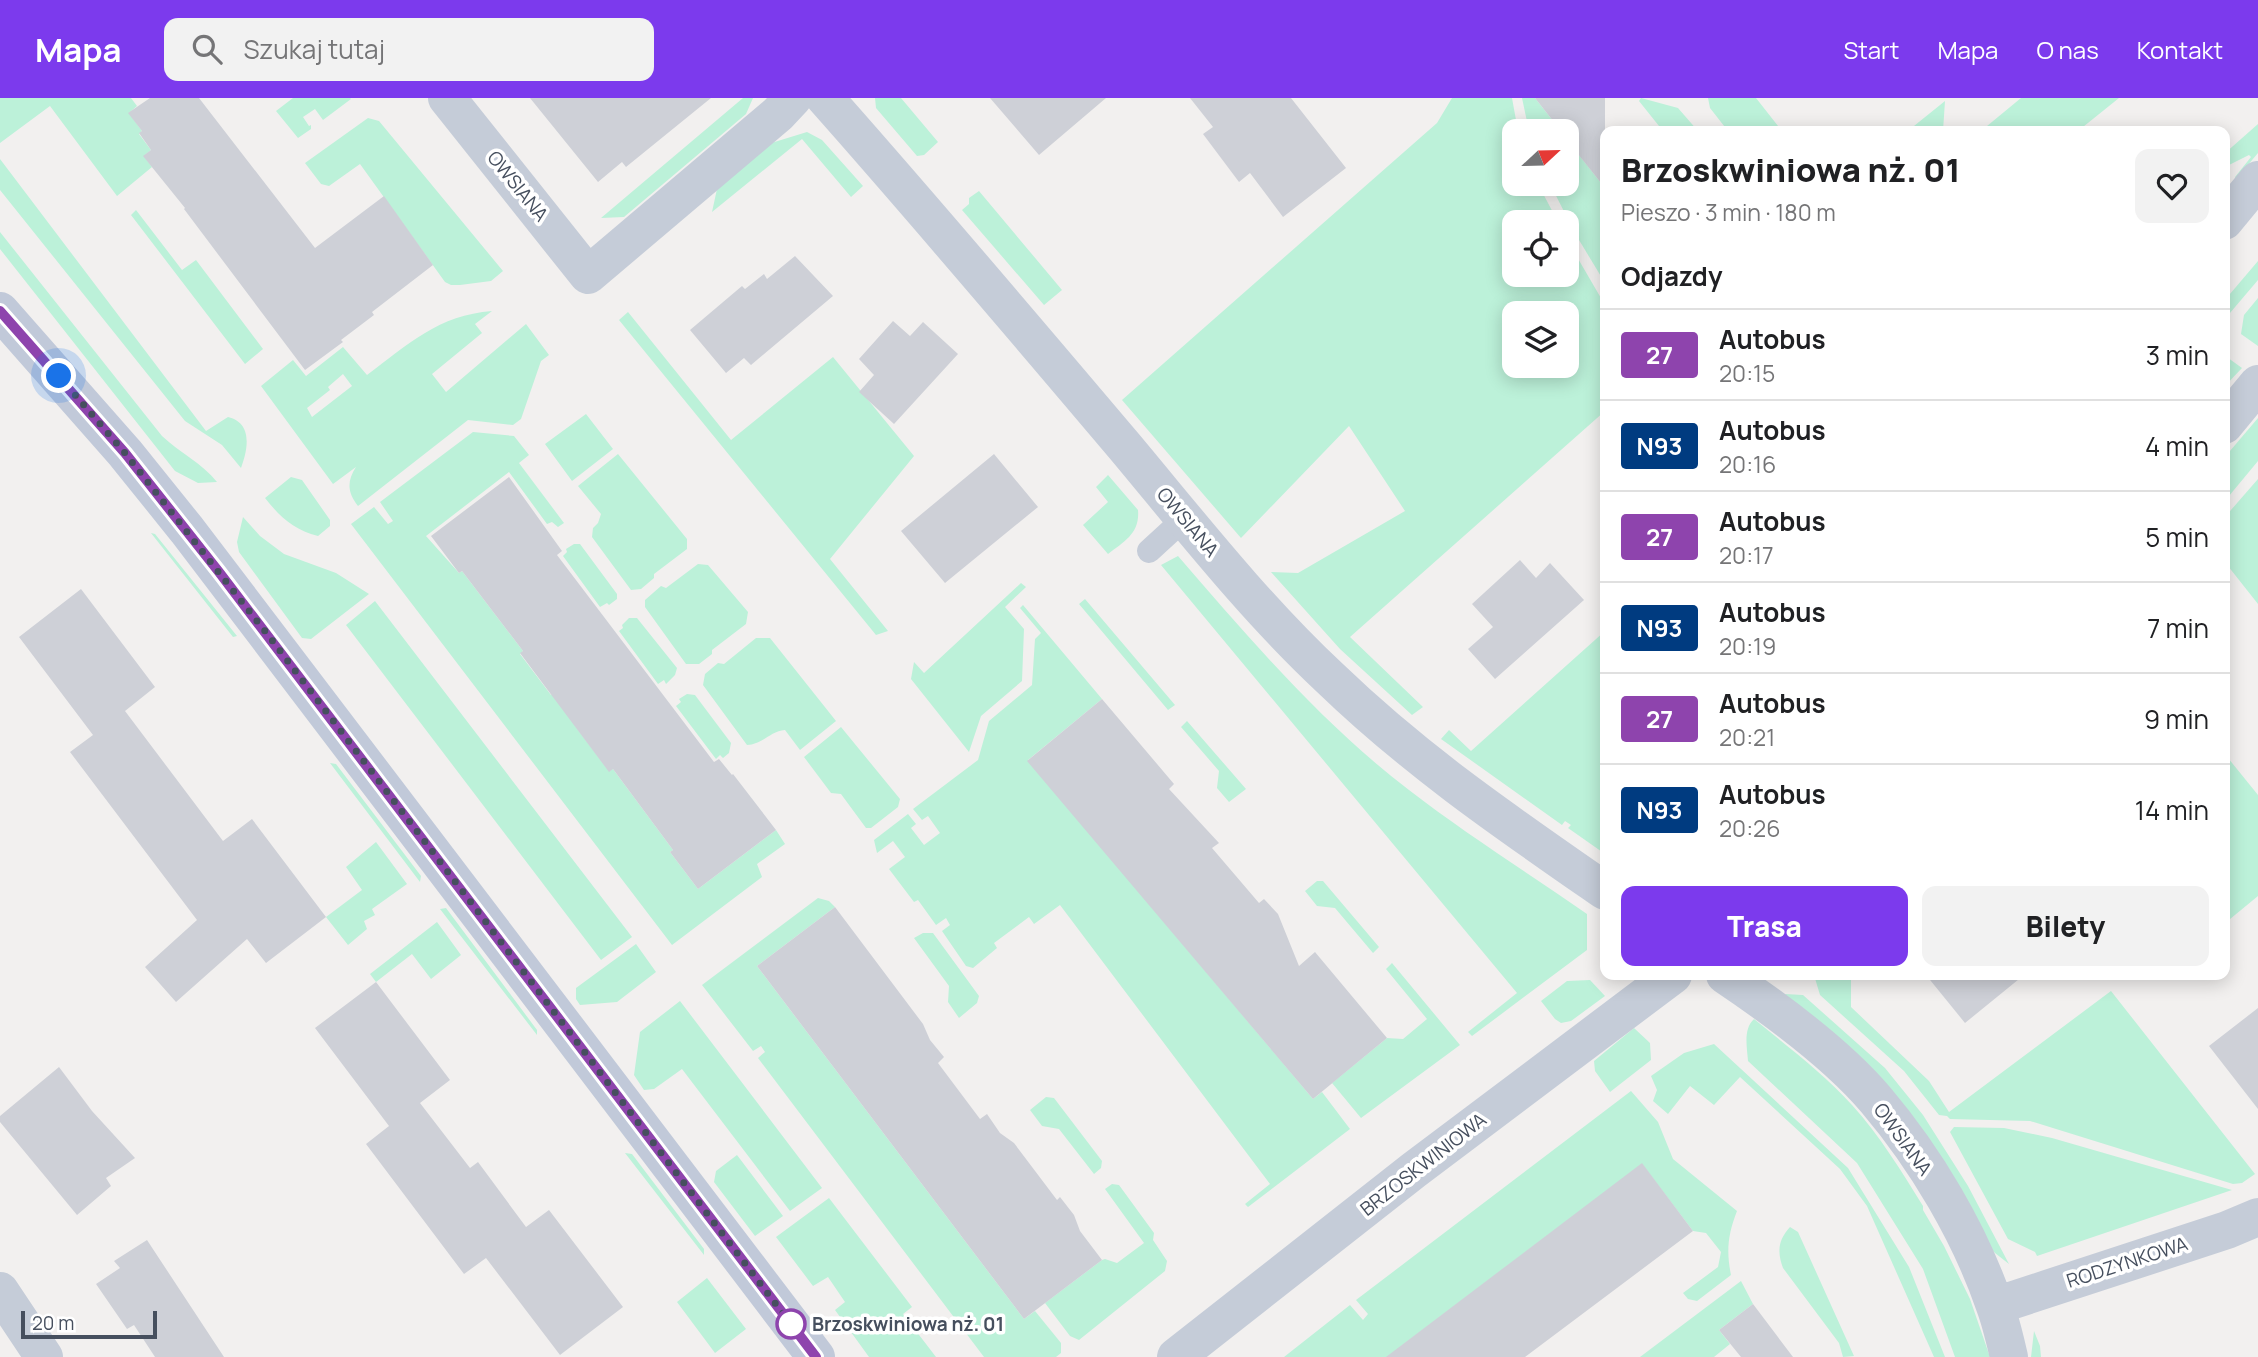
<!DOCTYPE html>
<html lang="pl">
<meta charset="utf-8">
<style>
body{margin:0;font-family:Manrope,sans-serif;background:#f2f2f2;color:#202124;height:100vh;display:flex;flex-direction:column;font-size:26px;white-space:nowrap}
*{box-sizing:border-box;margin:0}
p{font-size:23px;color:#757577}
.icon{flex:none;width:38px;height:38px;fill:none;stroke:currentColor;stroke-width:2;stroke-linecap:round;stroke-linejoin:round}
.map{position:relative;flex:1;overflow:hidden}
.panel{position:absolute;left:1600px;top:28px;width:630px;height:854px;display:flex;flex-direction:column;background:#fff;border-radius:14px;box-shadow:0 4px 18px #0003}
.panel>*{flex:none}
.badge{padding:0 14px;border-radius:5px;font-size:24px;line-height:46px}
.needle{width:46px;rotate:68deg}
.buttons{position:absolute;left:1502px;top:21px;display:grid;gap:14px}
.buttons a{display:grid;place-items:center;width:77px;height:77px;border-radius:14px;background:#fff;box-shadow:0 4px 18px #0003;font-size:35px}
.scale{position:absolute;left:21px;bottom:18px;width:136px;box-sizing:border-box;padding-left:7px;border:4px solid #464f5e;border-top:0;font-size:19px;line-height:24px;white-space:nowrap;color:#464f5e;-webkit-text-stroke:5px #fff;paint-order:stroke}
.you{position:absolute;width:35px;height:35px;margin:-18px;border:5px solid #fff;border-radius:50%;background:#1a73e8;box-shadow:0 0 0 10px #1a73e833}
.map>.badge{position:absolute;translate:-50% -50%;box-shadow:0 0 0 4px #fff}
h2{padding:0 21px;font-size:26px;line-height:63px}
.round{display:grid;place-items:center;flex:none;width:74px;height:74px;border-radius:14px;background:#f2f2f2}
.headline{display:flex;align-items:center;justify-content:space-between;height:119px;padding:0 21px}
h1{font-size:33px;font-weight:800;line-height:52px}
.primary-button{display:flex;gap:14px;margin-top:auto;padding:14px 21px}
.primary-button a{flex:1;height:80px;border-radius:14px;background:#7c3aed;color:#fff;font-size:28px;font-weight:800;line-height:80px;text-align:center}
.primary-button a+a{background:#f2f2f2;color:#202124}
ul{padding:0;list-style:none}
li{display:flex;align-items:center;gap:21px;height:91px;padding:0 21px;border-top:2px solid #e0e0e0}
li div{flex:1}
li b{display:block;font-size:26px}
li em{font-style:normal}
li .badge{min-width:77px;font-weight:700;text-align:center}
header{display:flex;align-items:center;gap:42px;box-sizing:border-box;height:98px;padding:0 35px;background:#7c3aed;color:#fff}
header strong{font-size:33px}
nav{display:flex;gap:38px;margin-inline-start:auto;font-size:24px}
.search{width:490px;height:63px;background:#f2f2f2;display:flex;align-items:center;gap:18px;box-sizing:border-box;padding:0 24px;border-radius:14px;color:#757577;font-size:26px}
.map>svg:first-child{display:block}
</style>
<header>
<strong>Mapa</strong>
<div class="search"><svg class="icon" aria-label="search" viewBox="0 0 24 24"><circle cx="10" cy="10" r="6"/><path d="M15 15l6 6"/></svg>Szukaj tutaj</div>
<nav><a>Start</a><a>Mapa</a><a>O nas</a><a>Kontakt</a></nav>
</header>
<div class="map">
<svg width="2258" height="1259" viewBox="0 0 2258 1259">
<rect width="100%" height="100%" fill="#f2f0ef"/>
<!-- green -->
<path fill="#bcf1d9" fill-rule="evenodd" d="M 0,0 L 131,0 L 137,8 L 129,15 L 142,33 L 139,36 L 151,52 L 144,58 L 152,69 L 117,98 L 50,8 L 0,45 Z
M 293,0 L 350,0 L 351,1 L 323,22 L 315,11 L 303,19 L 309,28 L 311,27 L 311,31 L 298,40 L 276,13 Z
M 743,0 L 753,0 L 746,16 L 624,119 L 601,120 Z
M 875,0 L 901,0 L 938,44 L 924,57 L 917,58 L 876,10 Z
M 1452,0 L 1512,0 L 1518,33 L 1514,33 L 1514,86 L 1538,86 L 1558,124 L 1514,124 L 1514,177 L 1566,177 L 1566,140 L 1605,207 L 1605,313 L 1350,539 L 1423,609 L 1412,617 L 1340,551 L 1271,474 L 1298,475 L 1405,413 L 1349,328 L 1241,440 L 1122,302 L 1437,25 ZM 1566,215 L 1566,268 L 1514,268 L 1514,215 Z
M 1522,0 L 1535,0 L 1561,33 L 1529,33 Z
M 1641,0 L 1678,10 L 1698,33 L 1663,33 L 1639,3 Z
M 1708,0 L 1756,0 L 1782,33 L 1768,33 L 1766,31 L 1763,33 L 1728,33 L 1710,10 Z
M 2021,0 L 2119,0 L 2078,33 L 1981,33 Z
M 1945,3 L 1943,33 L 1910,33 L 1909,32 Z
M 368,20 L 379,23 L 503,173 L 491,183 L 460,187 L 451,187 L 445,184 L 360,66 L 329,88 L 321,86 L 305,65 Z
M 2258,26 L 2258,55 L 2236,81 L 2235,79 L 2251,59 L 2249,57 L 2225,69 L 2224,56 Z
M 807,34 L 822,42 L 863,88 L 851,99 L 802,41 L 712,114 L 717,91 L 768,46 Z
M 1566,34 L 1575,52 L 1605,90 L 1605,185 L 1576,137 L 1550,86 L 1566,86 Z
M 0,61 L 206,333 L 228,319 C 253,325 248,351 241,370 L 222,347 L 185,323 L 0,92 Z
M 979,93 L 1062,192 L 1044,207 L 962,112 L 969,106 L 969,100 Z
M 136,112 L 182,172 L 196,162 L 263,251 L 245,266 L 131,117 Z
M 0,134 L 162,338 C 180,355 202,365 217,384 L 198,385 L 175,373 L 0,151 Z
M 2258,163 L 2258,182 L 2224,222 L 2224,203 Z
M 2258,200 L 2258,248 L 2241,236 L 2244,217 Z
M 492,213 L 475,226 L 482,235 L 432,276 L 446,294 L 526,226 L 549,257 L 541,263 L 521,321 L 513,327 L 468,322 L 358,408 C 347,394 347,383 356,369 L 333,386 L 261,288 L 293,262 L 306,278 L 343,249 L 367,277 C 408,246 439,217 492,213 ZM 343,276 L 352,288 L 312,319 L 307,310 L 330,292 L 328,289 Z
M 628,214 L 731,342 L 833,259 L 914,358 L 830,461 L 888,533 L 876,537 L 619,222 Z
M 2224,257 L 2242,270 L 2224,289 Z
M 586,316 L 613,351 L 572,383 L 545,346 Z
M 2258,320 L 2258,363 L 2224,404 L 2224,360 Z
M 473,334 L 514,338 L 529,357 L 519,365 L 564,425 L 558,429 L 552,424 L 547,426 L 509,374 L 426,438 L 459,475 L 462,473 L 523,553 L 520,556 L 551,597 L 554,595 L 578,632 L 609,673 L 613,671 L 673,752 L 670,754 L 698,791 L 776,732 L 785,746 L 757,766 L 762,779 L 672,847 L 351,426 L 374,409 L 388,426 L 393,423 L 380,404 Z
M 618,356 L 687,441 L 687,451 L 654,476 L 654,480 L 641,491 L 631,492 L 592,439 L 593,430 L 598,425 L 601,416 L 578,388 Z
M 1108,377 L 1138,412 C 1140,435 1125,443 1108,456 L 1083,427 L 1108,404 L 1096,389 Z
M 291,379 L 302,382 L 330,422 L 330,428 L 318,438 C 294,432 280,419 265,400 Z
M 2258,381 L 2258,506 L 2224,463 L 2224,420 Z
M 243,419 L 260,438 L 284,456 L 336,475 L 369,496 L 311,541 L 302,540 L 239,454 L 237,444 Z
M 151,435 L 155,436 L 237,538 L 233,539 Z
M 574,446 L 580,446 L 617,496 L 617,501 L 609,507 L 607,505 L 600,509 L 563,458 L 567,454 L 566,451 Z
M 1178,458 C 1249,540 1321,625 1409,692 C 1466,736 1528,775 1587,816 L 1587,852 L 1472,938 L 1468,934 L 1517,895 L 1161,467 Z
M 698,466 L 708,467 L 748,514 L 746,526 L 712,552 L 712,556 L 699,566 L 686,566 L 645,509 L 645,502 L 661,488 L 666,490 Z
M 1021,485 L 1026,489 L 1005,509 L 1024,531 L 1022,583 L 981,618 L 969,654 L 911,581 L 914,564 L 924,575 Z
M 1085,501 L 1175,607 L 1168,612 L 1079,506 Z
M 375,503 L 632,839 L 601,862 L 346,527 Z
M 1023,507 L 1102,601 L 1028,662 L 1313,1001 L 1322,994 L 1350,1031 L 1248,1109 L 1245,1106 L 1270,1086 L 1060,807 L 1034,826 L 1029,819 L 994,845 L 997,850 L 973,870 L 966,868 L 942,833 L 950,827 L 946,820 L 936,827 L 918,802 L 914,804 L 889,771 L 905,759 L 893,743 L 877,755 L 874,742 L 908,716 L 916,726 L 911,730 L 924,747 L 940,735 L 928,718 L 922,722 L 913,711 L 978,662 L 989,623 L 1032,587 L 1035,541 L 1041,535 L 1020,510 Z
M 629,520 L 637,520 L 677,570 L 675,577 L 666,586 L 664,582 L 658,586 L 619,533 L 623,530 L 622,527 Z
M 1605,533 L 1605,756 L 1568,730 L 1571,727 L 1565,723 L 1562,727 L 1441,641 L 1449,632 L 1471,653 Z
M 756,540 L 770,540 L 836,623 L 800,652 L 785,632 C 770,633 762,647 747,647 L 703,587 L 705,576 L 718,565 L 724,566 Z
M 687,596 L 695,597 L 731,645 L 729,655 L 723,660 L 720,657 L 716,661 L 676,608 L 681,604 L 679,601 Z
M 1187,623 L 1246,691 L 1229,704 L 1217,690 L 1219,673 L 1181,629 Z
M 841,629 L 900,701 L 898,709 L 871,730 L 866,730 L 841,696 L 831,695 L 804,659 Z
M 2224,655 L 2258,697 L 2258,798 L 2224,826 Z
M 330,665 L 336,666 L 421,778 L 420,784 Z
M 376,744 L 407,786 L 372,811 L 375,817 L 364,823 L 367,831 L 348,847 L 326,819 L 362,792 L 346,769 Z
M 1317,783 L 1323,783 L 1379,849 L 1373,855 L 1335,810 L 1317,808 L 1305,793 Z
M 818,800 L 829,803 L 835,809 L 757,868 L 1024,1221 L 1035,1213 L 1061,1245 L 1061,1255 L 1056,1259 L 984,1259 L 758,960 L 765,954 L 761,948 L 753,953 L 702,887 Z
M 446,810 L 537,932 L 537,937 L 440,811 Z
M 437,824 L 461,857 L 431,881 L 412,856 L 376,884 L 370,876 Z
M 923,835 L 933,835 L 979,898 L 977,905 L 959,920 L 948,904 L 949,888 L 914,840 Z
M 636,846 L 656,874 L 617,904 L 580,907 L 576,901 L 576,890 Z
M 1392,865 L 1460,947 L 1361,1020 L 1332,985 L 1387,940 L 1403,941 L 1427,921 L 1386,871 Z
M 1814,877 L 1851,877 L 1851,909 L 1929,983 L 1949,1014 L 2111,893 L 2255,1076 L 2242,1085 L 2233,1086 L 2030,1023 L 1950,1021 L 1947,1018 L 1939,1017 L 1904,973 L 1820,897 Z
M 1590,882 L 1605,898 L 1571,923 L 1561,925 L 1555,921 L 1541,903 L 1567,883 Z
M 1785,896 L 1803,897 L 1885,970 L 1923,1017 L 1968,1088 L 2009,1166 L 1995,1155 Z
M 680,903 L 822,1090 L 790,1113 L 682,971 L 654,991 L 644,992 L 634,977 L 640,934 Z
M 1754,921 C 1788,949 1823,975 1852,1007 C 1880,1038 1902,1074 1923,1108 L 1923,1112 L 1944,1148 L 1970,1201 L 1990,1259 L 1955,1259 L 1923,1171 L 1857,1065 L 1748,963 C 1747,949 1743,931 1754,921 Z
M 1634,930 L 1650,945 L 1651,962 L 1610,994 L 1595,973 L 1594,963 Z
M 1714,946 L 1848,1070 L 1909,1169 L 1945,1259 L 1934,1259 L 1867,1108 L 1840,1071 L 1740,979 L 1714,1007 L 1690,988 L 1668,1016 L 1653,1003 L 1657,992 L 1651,978 L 1684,955 Z
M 1631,993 L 1658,1024 L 1673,1061 L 1737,1113 C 1728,1136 1726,1153 1731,1177 L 1697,1203 L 1688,1201 L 1683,1195 L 1718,1169 L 1721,1154 L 1706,1135 L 1693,1133 L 1642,1066 L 1400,1249 L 1402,1259 L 1284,1259 L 1350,1207 L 1363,1222 L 1368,1216 L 1356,1202 Z
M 1046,999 L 1054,1000 L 1102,1063 L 1101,1070 L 1094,1076 L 1059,1031 L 1042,1028 L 1030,1012 Z
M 1954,1029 L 2004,1030 L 2052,1040 L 2232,1092 L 2037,1158 L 2035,1154 L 2008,1141 L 1950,1034 Z
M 625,1055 L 632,1056 L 704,1151 L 704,1157 Z
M 737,1057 L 783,1118 L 755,1138 L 714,1084 L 716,1073 Z
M 1112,1086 L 1119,1087 L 1154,1135 L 1153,1142 L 1167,1163 L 1165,1173 L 1079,1242 L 1070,1238 L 1045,1205 L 1102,1162 L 1105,1161 L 1117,1165 L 1144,1145 L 1105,1091 Z
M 829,1100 L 912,1209 L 903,1216 L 936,1259 L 869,1259 L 835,1212 L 845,1204 L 828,1179 L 813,1188 L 776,1139 Z
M 1790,1129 L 1798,1134 L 1854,1258 L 1843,1259 L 1839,1245 L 1783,1170 C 1777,1154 1778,1142 1790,1129 Z
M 707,1180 L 746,1231 L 715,1255 L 677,1204 Z
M 1741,1183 L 1753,1206 L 1719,1232 L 1730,1246 L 1714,1259 L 1640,1259 Z
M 2034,1233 L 2040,1248 L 2041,1259 L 2031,1259 Z"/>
<!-- building -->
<path fill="#ced0d7" d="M 150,0 L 199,0 L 315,150 L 384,98 L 433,167 L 372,214 L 374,217 L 341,242 L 343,244 L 305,272 L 184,111 L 185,110 L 143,58 L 151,52 L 139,35 L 142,33 L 128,15 Z
M 530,0 L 711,0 L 626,69 L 622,64 L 598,84 Z
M 990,0 L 1106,0 L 1039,57 Z
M 1190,0 L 1291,0 L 1346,70 L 1283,119 L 1250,75 L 1239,84 L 1203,36 L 1213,29 Z
M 1535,0 L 1605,0 L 1605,90 L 1566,41 L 1566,33 L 1561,33 Z
M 795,158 L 833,198 L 751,267 L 744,260 L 726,275 L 690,232 L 742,188 L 745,191 L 764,176 L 767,181 Z
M 893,223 L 910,238 L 923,224 L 958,256 L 894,326 L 859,294 L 874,277 L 859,261 Z
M 994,356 L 1038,409 L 945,485 L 901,433 Z
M 509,379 L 562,453 L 557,457 L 714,664 L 719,661 L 732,677 L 733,676 L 776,732 L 698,791 L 670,754 L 673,752 L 613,671 L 609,674 L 520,555 L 523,553 L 462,473 L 459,475 L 431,438 Z
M 1520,462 L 1536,480 L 1550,465 L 1584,502 L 1495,581 L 1468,551 L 1493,529 L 1472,506 Z
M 81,491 L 155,589 L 125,613 L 223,743 L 252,721 L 326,819 L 266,865 L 247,841 L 176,904 L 145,869 L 197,822 L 70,654 L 93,637 L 19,539 Z
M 1102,601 L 1174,686 L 1169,691 L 1219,745 L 1212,750 L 1259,805 L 1264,801 L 1278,816 L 1299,868 L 1315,854 L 1387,940 L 1313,1001 L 1027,663 Z
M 835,809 L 923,926 L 930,942 L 944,959 L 938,965 L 980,1021 L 987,1016 L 1000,1035 L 1014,1045 L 1057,1102 L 1060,1099 L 1074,1117 L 1080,1133 L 1102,1162 L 1024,1221 L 757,868 Z
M 1926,877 L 2024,877 L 1965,925 Z
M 376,884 L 450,982 L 420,1005 L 470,1070 L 478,1064 L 526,1129 L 549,1112 L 623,1209 L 560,1257 L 486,1160 L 464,1176 L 366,1046 L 389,1028 L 315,930 Z
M 2258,910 L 2258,1011 L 2209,948 Z
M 59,969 L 92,1013 L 135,1060 L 106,1080 L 111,1088 L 77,1117 L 0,1024 L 0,1018 Z
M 1642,1065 L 1693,1133 L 1525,1259 L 1386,1259 Z
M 147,1142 L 224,1259 L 155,1259 L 134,1227 L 127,1231 L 96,1186 L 120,1170 L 114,1163 Z
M 1753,1206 L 1793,1259 L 1741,1259 L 1719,1232 Z"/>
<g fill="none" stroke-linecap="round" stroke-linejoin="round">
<!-- lane -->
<path stroke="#c5ccd8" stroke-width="24" d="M 1149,453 L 1185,420"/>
<!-- street -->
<path stroke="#c5ccd8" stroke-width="38" d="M 447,0 L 588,177 L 778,16 L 793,0
M 825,0 C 927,115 1026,232 1125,349 C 1191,428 1255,510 1330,580 C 1416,663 1507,725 1605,793
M 2224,123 L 2258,82
M 2224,327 L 2258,286
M 1725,877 C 1774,910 1838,957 1876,1002 C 1926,1061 1970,1135 1995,1208 C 2001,1224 2005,1242 2009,1259
M 0,1193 L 44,1259
M 1995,1208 L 2227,1132 L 2258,1119
M 1176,1259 L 1414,1072 L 1673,877"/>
<!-- secondary -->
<path stroke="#c1c9d9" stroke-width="38" d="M 0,213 L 125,355 L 187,432 L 816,1259"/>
</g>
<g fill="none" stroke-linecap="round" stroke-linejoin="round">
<defs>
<path id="line" d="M 0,213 L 125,355 L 219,474 L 816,1259"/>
</defs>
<!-- line casing -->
<use href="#line" stroke="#fff" stroke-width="16"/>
<!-- line -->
<use href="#line" stroke="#8e44ad" stroke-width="10"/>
<!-- walk -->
<path stroke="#464f5e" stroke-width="7" stroke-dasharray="0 12.6" d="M 59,278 L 125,355 L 268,537 L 791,1226"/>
</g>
<!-- markers -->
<circle fill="#fff" stroke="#8e44ad" stroke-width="3.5" cx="791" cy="1226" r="14"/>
<g text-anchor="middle" stroke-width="7" stroke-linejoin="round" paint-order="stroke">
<!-- street labels -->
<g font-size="19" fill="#464f5e" stroke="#fff">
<text transform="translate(518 88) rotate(51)" y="7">OWSIANA</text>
<text transform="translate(1188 424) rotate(50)" y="7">OWSIANA</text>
<text transform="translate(1903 1041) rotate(54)" y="7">OWSIANA</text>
<text transform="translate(1423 1066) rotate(-38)" y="7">BRZOSKWINIOWA</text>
<text transform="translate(2127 1164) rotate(-18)" y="7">RODZYNKOWA</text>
</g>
<!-- stop labels -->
<g font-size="19" font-weight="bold" fill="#464f5e" stroke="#fff" text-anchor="start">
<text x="812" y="1233">Brzoskwiniowa nż. 01</text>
</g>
</g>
</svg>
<div class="buttons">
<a><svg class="needle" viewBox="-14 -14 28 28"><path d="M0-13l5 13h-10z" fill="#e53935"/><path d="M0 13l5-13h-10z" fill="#757577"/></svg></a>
<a><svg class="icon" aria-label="locate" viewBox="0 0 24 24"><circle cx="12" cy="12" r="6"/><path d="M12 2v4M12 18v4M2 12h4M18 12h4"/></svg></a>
<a><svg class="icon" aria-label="layers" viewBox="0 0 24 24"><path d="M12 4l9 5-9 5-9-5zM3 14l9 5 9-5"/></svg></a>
</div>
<div class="scale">20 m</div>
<div class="you" style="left:59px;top:278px"></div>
<section class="panel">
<div class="headline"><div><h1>Brzoskwiniowa nż. 01</h1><p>Pieszo · 3 min · 180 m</p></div><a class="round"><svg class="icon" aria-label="heart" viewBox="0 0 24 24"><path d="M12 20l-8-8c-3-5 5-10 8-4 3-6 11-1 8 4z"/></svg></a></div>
<h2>Odjazdy</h2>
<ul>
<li><span class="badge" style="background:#8e44ad;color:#fff">27</span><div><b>Autobus</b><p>20:15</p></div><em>3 min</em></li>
<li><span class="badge" style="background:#003b80;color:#fff">N93</span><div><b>Autobus</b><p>20:16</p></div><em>4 min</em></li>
<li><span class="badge" style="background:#8e44ad;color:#fff">27</span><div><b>Autobus</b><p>20:17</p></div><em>5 min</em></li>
<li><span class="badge" style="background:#003b80;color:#fff">N93</span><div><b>Autobus</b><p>20:19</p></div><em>7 min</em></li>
<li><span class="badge" style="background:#8e44ad;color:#fff">27</span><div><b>Autobus</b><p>20:21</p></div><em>9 min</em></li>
<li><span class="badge" style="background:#003b80;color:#fff">N93</span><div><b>Autobus</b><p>20:26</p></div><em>14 min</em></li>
</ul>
<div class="primary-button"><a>Trasa</a><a>Bilety</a></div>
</section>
</div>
